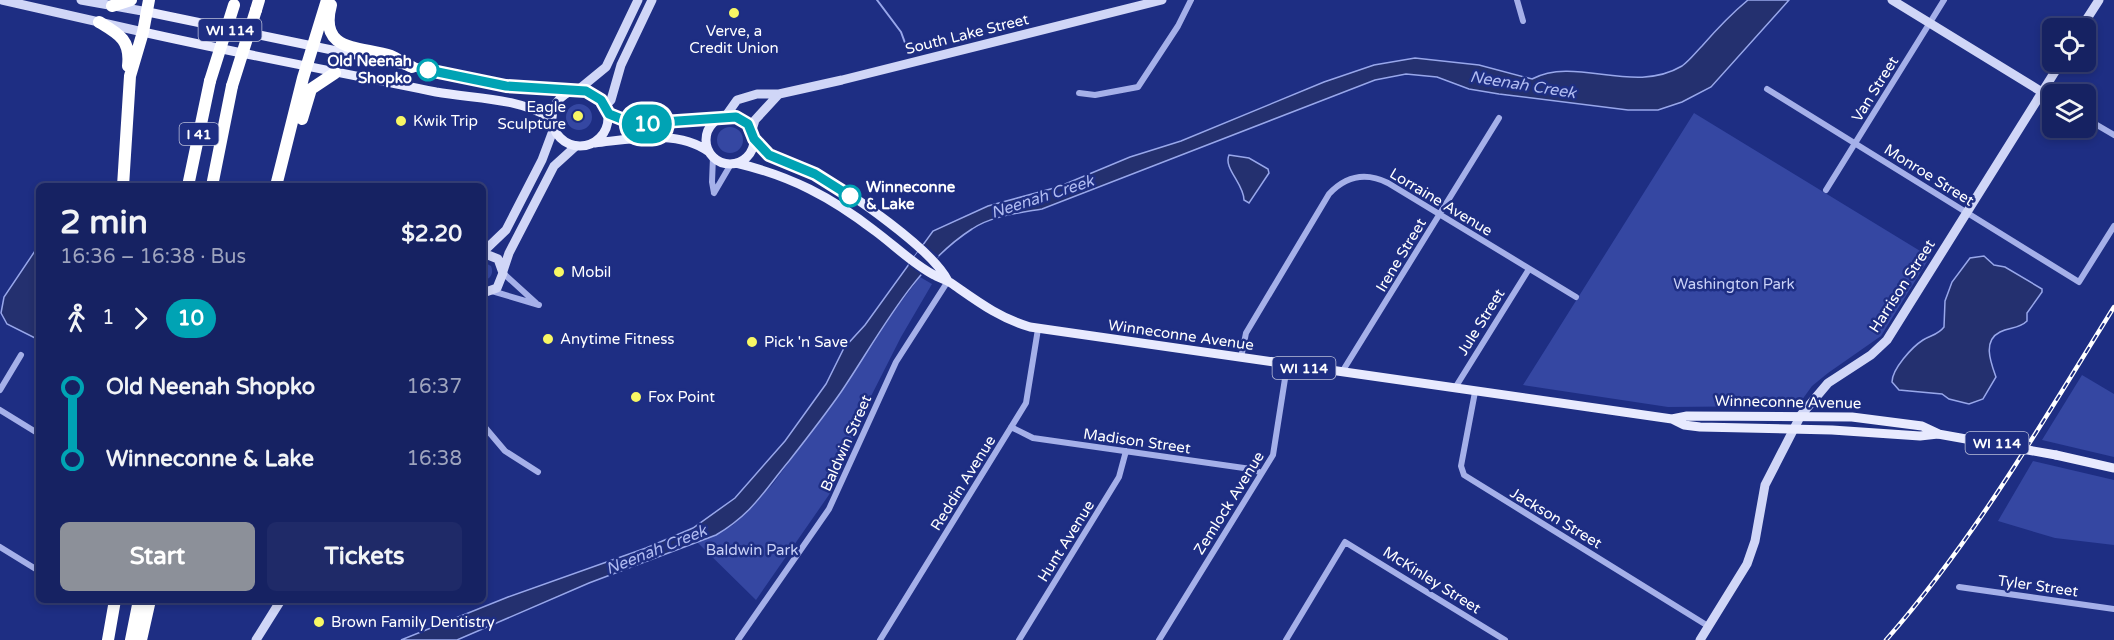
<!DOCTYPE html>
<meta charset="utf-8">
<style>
body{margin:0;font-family:"Varela Round",sans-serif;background:#1f2a68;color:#f1f3f6;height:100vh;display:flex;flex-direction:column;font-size:22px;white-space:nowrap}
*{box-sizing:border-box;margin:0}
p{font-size:20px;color:#9ea4be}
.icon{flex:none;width:33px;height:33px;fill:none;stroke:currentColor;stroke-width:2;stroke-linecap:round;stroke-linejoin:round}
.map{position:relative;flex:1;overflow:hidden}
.drawer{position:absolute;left:36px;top:183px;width:450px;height:420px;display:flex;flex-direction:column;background:#162262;border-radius:9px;box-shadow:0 3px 9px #0003,0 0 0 2px #353f77}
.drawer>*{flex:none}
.badge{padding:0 12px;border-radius:20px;font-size:21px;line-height:39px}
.tools{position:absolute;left:2042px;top:18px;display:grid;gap:12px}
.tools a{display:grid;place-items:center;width:54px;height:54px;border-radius:9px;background:#162262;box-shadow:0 3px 9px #0003,0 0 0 2px #353f77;font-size:30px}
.map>.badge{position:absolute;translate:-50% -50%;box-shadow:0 0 0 3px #fff}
.legs{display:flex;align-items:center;gap:9px;height:66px;padding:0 24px;font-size:20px}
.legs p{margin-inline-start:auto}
.headline{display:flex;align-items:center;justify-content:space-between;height:102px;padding:0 24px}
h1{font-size:33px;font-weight:800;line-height:45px}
.cta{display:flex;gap:12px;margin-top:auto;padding:12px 24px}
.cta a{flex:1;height:69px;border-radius:9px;background:#8c9099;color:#fff;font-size:24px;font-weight:800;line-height:69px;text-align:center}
.cta a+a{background:#1f2a68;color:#f1f3f6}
ul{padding:0 24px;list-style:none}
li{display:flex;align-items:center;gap:21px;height:72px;font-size:22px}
li i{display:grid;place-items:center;width:9px;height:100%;margin:0 8px;background:currentColor}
li i::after{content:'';width:15px;height:15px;margin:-8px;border:4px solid;border-radius:50%;background:#162262}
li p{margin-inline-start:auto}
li:first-child i{background:linear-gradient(#0000 50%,currentColor 0)}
li:last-child i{background:linear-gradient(currentColor 50%,#0000 0)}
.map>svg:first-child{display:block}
</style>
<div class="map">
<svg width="2114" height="640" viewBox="0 0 2114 640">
<rect width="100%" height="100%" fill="#1e2e83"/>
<!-- green -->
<path fill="#3547a2" d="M566 117a13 13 0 1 1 26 0a13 13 0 1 1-26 0Z
M 1694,113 L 1930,257 L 1881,336 L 1828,373 L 1812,386 L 1799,404 L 1792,406 L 1668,407 L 1523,385 Z
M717 140a13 13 0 1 1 26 0a13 13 0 1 1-26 0Z
M 483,262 L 491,266 C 494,273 491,279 483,281 Z
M 920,277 L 932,284 L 901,337 L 862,414 L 833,489 L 756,600 L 697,542 L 733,525 L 772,485 L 840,393 L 872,340 Z
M 2082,375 L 2114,394 L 2114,457 L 2042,440 Z
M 2033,461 L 2114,480 L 2114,545 L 2055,538 L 1998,521 Z"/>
<!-- water -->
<path fill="#24306f" stroke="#98a7eb" stroke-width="1.5" d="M 1748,0 L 1789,0 L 1711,87 L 1682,102 L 1658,110 L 1628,110 L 1499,94 L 1469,89 L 1437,77 L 1406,74 L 1375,80 L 1042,209 C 1019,213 991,216 972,229 C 913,267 879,336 841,392 C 825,415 807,438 789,461 C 763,492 753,513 716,535 L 589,583 L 457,640 L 401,640 L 508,597 L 646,548 L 693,528 L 735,498 L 785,441 L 826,384 L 844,348 L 865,325 L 933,231 L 988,206 L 1058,187 L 1130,157 L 1181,141 L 1324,82 L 1374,65 L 1415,58 L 1479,65 L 1532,79 C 1577,56 1633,95 1682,66 C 1689,61 1696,52 1702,46 C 1716,30 1731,14 1748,0 Z
M 1229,155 L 1249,158 L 1268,169 L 1269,173 L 1249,203 L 1244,200 C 1244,184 1223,168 1229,155 Z
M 39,245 L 39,340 L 7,324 L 1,313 L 4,297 Z
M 1984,256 L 1994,265 L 2005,267 L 2042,289 L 2042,292 L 2027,313 L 2027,321 C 2019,329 2010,327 2000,332 C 1982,341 1991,363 1996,377 L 1983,399 L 1969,404 L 1949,399 L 1942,394 L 1899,390 L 1892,382 C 1892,369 1912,347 1923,340 C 1931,335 1938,335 1944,327 L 1945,301 L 1952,282 L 1970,258 Z"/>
<!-- pier -->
<path fill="#1e2e83" d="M 924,244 L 939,256 L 923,276 L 908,265 Z"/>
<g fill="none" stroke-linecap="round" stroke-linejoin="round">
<!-- stream -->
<path stroke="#98a7eb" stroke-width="2" d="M 877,0 L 901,32 L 908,51"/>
<!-- street -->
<path stroke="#a5b0e9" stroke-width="6" d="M 1517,0 L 1523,21
M 1767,89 L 2079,282 L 2114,226
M 2042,92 L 2052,98
M 1079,93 L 1095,95 L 1138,87 L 1178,26 L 1191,0
M 2085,118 L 2114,135
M 713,157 L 712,182 L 714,193
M 1826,190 L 1944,0
M 714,193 L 731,164
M 503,273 L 536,303
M 492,291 L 539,305
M 1241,358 L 1246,333 L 1329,194 C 1346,176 1366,172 1388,183 L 1576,297
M 1342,372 L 1499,118
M 1455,388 L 1529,269
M 0,390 L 21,355
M 1475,392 L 1461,466 L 1464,475 L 1708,626
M 0,410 L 39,434
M 483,425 L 505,451 L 538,472
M 1011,427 L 1033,438 L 1251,469 L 1262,473
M 0,547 L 39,571
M 1959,587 L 2114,609
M 738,640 L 829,509 L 896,362 L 948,281
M 880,640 L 1026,403 L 1038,329
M 1019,640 L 1119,477 L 1126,451
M 1159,640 L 1273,455 L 1287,366
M 1286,640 L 1345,542 L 1505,640"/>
<!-- secondary -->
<path stroke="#d0d6f7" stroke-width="9" d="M 2,0 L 143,32
M 81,0 L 148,12
M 1892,0 L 2042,92
M 2081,28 L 2099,0
M 578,90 L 606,67 L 638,0
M 606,105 L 611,100 L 621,65 L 652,0
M 725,117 L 737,100 L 757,94 L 779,94 L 842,80 L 1162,0
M 752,130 L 755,120 L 779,94
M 483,252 L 506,230 L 542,160 L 554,128
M 483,253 L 498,259 L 503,273 L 497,288 L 483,293
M 503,271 L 509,253 L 554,166 L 576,146
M 256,640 L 281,600
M 1700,640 L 1747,564 L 1755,541 L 1765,485 L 1801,415 L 1828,383 L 1871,355 L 1887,340 L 2061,62"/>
<!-- primary -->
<path stroke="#e8eafe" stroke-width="9" d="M 148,12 L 506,86 L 571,91
M 143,32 C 241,54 338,72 436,92 C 476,99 515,97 551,118
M552 118a28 28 0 1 1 56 0a28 28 0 1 1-56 0Z
M 609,114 L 634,124 L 720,117
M706 140a24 24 0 1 1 48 0a24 24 0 1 1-48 0Z
M 754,139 C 773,162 791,162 816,175 C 849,191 933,250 948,281
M 595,143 C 632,139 678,129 709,152
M 736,163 C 791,176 831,197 875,231 C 894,245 913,264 934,275 C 939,278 945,279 951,283 C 977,301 999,318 1030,327 L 1672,419 L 1684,425 L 1700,427 L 1832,430 L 1920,436 L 1938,434
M 1672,419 L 1687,416 L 1852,417 L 1922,426 L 1937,433
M 2056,455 L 2114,468"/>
<!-- highway -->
<path stroke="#fff" stroke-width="12" d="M 331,5 C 318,53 361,46 391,56 C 398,59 405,64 412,67
M 112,6 L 131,0
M 256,10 L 259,0
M 99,22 C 119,34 131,40 128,66
M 302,119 L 311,89 L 335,73
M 123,186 L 130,76 L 143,32 L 149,0
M 188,186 L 210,81
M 212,186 L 232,86
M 276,186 L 303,78 L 327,0
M 108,640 L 115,600
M 131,640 L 139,600
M 141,640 L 150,600"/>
<defs>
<path id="rail" d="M 1886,640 C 1975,539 2043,421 2114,307"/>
</defs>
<!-- rail casing -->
<use href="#rail" stroke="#fff" stroke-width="4.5"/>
<!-- rail -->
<use href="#rail" stroke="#1e2e83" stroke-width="2" stroke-dasharray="7" stroke-linecap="butt"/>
<!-- primary-bridge -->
<path stroke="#e8eafe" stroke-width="9" d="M 1938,434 L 2056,455"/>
<!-- highway-bridge -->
<path stroke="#fff" stroke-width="12" d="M 210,81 L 234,5
M 232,86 L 256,10"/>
</g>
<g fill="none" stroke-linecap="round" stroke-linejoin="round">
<defs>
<path id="line-1" d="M 428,70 L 506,86 L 586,91 L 601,100 L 609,114 L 634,124 L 736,117 L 748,124 L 754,139 L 769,155 L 815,174 L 850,196"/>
</defs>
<!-- line-1 casing -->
<use href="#line-1" stroke="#fff" stroke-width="14"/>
<!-- line-1 -->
<use href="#line-1" stroke="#00a3b4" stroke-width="9"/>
</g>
<!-- markers -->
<g fill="#f8f764" stroke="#1e2e83" stroke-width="2">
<circle cx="734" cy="13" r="6"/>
<circle cx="578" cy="116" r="6"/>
<circle cx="401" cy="121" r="6"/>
<circle cx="559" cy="272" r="6"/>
<circle cx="548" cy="339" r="6"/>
<circle cx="752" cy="342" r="6"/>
<circle cx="636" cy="397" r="6"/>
<circle cx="319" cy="622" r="6"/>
</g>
<g fill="#fff" stroke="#00a3b4" stroke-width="3">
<circle cx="428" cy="70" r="10"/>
<circle cx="850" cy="196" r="10"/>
</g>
<g text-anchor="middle" stroke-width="5" stroke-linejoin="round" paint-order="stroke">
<!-- shield labels -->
<g fill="#1e2e83" stroke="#bcc0da" stroke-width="1.5">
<rect x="198.5" y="19" width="63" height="22" rx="4.5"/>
<rect x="179.5" y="123" width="39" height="22" rx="4.5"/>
<rect x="1272.5" y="357" width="63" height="22" rx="4.5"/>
<rect x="1965.5" y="432" width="63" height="22" rx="4.5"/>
</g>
<g font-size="14" font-weight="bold" fill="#fff">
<text x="230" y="35">WI 114</text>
<text x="199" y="139">I 41</text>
<text x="1304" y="373">WI 114</text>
<text x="1997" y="448">WI 114</text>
</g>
<!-- poi labels -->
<g font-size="15" fill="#fff" stroke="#1e2e83" text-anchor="start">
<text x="734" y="36" text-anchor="middle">Verve, a<tspan x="734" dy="17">Credit Union</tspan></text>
<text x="566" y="112" text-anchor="end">Eagle<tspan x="566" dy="17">Sculpture</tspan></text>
<text x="413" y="126">Kwik Trip</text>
<text x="571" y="277">Mobil</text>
<text x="560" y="344">Anytime Fitness</text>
<text x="764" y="347">Pick 'n Save</text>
<text x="648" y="402">Fox Point</text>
<text x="331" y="627">Brown Family Dentistry</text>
</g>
<!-- street labels -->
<g font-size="15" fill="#fff" stroke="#1e2e83">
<text transform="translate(967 34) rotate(-14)" y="5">South Lake Street</text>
<text transform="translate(1875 89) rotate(-58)" y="5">Van Street</text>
<text transform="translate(1929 175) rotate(32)" y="5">Monroe Street</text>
<text transform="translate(1441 202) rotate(31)" y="5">Lorraine Avenue</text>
<text transform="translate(1401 255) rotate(-59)" y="5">Irene Street</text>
<text transform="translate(1902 286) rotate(-57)" y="5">Harrison Street</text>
<text transform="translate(1481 322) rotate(-58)" y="5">Jule Street</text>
<text transform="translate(1181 335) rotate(8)" y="5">Winneconne Avenue</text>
<text transform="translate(1788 402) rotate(1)" y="5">Winneconne Avenue</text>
<text transform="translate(1137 441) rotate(8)" y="5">Madison Street</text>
<text transform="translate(846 443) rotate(-66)" y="5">Baldwin Street</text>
<text transform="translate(963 483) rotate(-58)" y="5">Reddin Avenue</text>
<text transform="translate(1229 503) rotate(-58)" y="5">Zemlock Avenue</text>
<text transform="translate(1556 518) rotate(31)" y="5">Jackson Street</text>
<text transform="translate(1066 541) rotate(-58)" y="5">Hunt Avenue</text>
<text transform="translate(1432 580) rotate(32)" y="5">McKinley Street</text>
<text transform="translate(2038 586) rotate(8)" y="5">Tyler Street</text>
</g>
<!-- stop labels -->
<g font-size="15" font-weight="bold" fill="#fff" stroke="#1e2e83" text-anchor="end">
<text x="412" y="66">Old Neenah<tspan x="412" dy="17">Shopko</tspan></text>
<text x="866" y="192" text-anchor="start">Winneconne<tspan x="866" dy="17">&amp; Lake</tspan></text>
</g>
<!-- park labels -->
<g font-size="15" fill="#c9d1f7" stroke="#1e2e83">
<text x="1734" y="289">Washington Park</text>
<text x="752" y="555">Baldwin Park</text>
</g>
<!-- water labels -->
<g font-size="16" font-style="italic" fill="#b0bbf1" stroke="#1e2e83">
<text transform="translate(1523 84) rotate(9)" y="6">Neenah Creek</text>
<text transform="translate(1042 196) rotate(-18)" y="6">Neenah Creek</text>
<text transform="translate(656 549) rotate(-22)" y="6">Neenah Creek</text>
</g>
</g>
</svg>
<div class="tools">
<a><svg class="icon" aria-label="locate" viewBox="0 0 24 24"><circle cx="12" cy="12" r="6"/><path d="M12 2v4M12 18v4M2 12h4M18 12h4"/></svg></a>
<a><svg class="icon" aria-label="layers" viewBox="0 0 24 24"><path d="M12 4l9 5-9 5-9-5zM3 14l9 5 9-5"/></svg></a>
</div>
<b class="badge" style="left:647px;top:124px;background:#00a3b4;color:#fff">10</b>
<section class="drawer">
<div class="headline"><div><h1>2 min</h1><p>16:36 – 16:38 · Bus</p></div><b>$2.20</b></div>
<div class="legs"><svg class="icon" aria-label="walk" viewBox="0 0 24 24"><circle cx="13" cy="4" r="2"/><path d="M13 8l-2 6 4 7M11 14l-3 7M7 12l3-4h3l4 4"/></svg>1<svg class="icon" aria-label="forward" viewBox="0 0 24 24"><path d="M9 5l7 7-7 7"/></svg><b class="badge" style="background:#00a3b4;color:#fff">10</b></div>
<ul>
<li><i style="color:#00a3b4"></i><b>Old Neenah Shopko</b><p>16:37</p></li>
<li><i style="color:#00a3b4"></i><b>Winneconne &amp; Lake</b><p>16:38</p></li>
</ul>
<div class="cta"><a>Start</a><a>Tickets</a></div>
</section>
</div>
